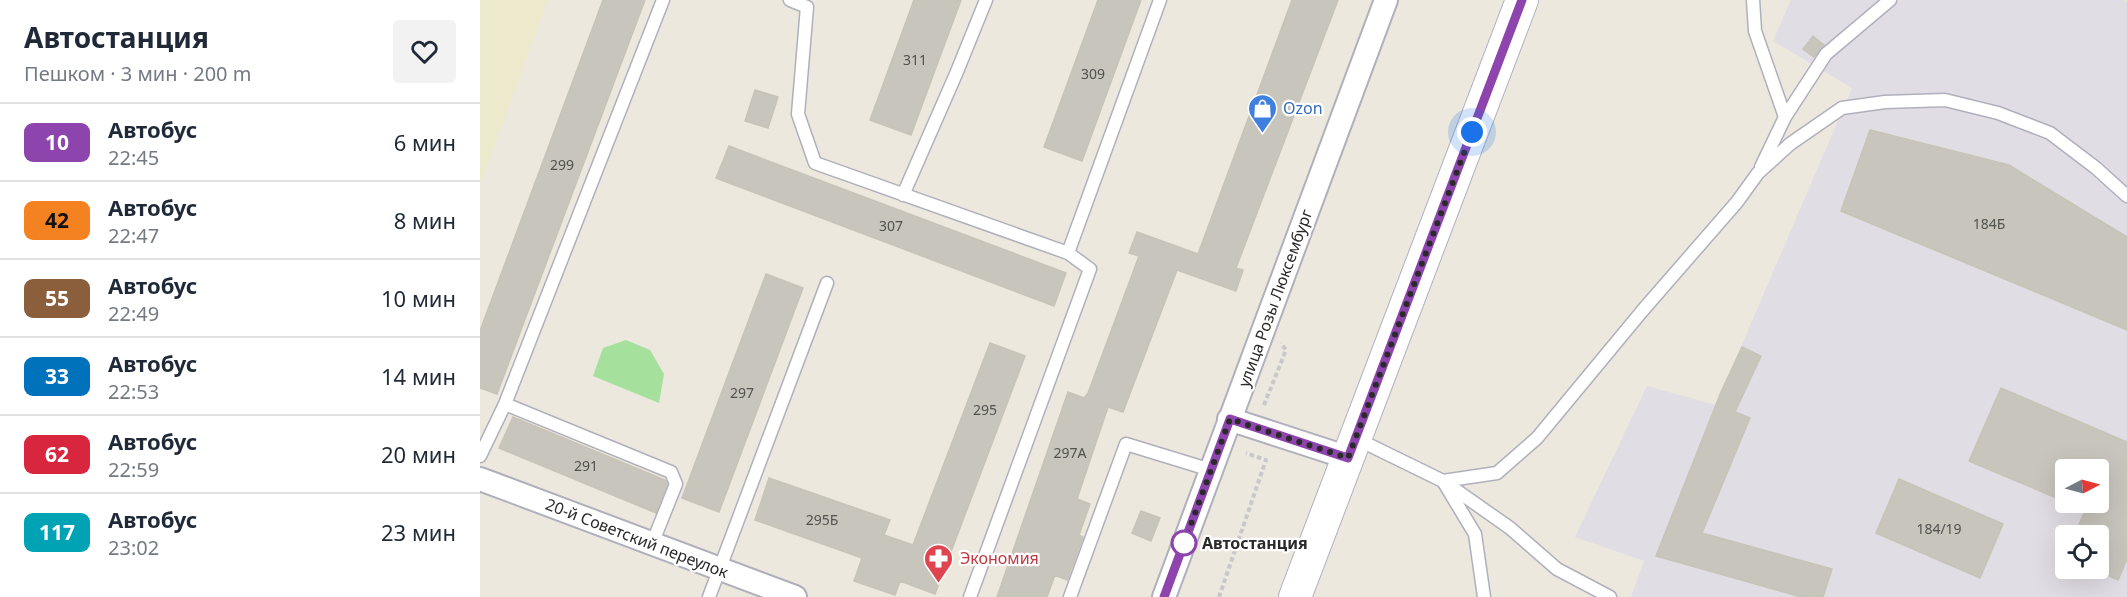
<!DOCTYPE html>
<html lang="ru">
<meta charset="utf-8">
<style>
body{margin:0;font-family:"Noto Sans",sans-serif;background:#f2f2f3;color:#1f2937;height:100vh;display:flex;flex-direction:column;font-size:22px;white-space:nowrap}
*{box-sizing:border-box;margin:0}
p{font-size:20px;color:#747a83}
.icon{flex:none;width:33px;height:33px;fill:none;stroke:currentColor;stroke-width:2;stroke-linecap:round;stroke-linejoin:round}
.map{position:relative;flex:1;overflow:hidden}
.drawer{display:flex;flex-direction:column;background:#fff;width:480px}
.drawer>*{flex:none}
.badge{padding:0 12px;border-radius:9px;font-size:21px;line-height:39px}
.needle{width:39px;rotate:84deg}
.controls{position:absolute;left:1575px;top:459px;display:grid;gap:12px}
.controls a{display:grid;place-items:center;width:54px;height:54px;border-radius:6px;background:#fff;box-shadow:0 6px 24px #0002;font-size:30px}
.you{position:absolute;width:30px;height:30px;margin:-15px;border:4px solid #fff;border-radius:50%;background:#1a73e8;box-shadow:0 0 0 9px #1a73e833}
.map>.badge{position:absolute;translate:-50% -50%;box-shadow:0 0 0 3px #fff}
.round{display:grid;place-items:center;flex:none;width:63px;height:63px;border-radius:6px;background:#f2f2f3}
.headline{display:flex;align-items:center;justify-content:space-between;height:102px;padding:0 24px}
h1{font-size:28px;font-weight:700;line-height:45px}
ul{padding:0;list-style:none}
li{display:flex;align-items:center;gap:18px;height:78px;padding:0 24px;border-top:2px solid #e0e1e3}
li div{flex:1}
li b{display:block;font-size:22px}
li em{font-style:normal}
li .badge{min-width:66px;font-weight:700;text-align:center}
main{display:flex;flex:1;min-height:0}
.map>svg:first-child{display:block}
</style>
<main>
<section class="drawer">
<div class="headline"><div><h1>Автостанция</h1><p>Пешком · 3 мин · 200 m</p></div><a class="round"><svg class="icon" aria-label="heart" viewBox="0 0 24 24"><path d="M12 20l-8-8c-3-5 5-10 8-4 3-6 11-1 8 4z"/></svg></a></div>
<ul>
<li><span class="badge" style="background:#8e44ad;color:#fff">10</span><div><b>Автобус</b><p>22:45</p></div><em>6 мин</em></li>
<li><span class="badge" style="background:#f58220;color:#111">42</span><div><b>Автобус</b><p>22:47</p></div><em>8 мин</em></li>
<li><span class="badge" style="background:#8b5e3c;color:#fff">55</span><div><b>Автобус</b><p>22:49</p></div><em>10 мин</em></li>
<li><span class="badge" style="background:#0072bc;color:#fff">33</span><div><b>Автобус</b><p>22:53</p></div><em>14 мин</em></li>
<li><span class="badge" style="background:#d7263d;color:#fff">62</span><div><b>Автобус</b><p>22:59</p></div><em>20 мин</em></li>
<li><span class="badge" style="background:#00a3b4;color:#fff">117</span><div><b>Автобус</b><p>23:02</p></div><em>23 мин</em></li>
</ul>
</section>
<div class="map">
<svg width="1647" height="597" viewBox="0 0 1647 597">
<rect width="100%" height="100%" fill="#ece8dd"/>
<!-- industrial -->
<path fill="#e1dde4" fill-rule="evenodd" d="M 1311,0 L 1643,0 L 1647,2 L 1647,597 L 1151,597 L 1164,561 L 1095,537 L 1167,386 L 1236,405 L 1372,88 L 1293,41 ZM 1586,470 L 1618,470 L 1618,502 L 1586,502 ZM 1586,536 L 1618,536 L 1618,568 L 1586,568 Z"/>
<!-- education -->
<path fill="#ece9cd" d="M 0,0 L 68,0 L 0,185 Z"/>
<!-- green -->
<path fill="#a5e09c" d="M 146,340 L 170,350 L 184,374 L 179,403 L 113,376 L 123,348 Z"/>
<!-- building -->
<path fill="#c7c5bc" stroke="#c7c4b7" stroke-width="1.5" d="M 123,0 L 165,0 L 17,394 L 0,388 L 0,331 Z
M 434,0 L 481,0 L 431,135 L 390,120 Z
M 618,0 L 661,0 L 602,161 L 564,147 Z
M 812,0 L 858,0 L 756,268 L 763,270 L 756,291 L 697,270 L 643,412 L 628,407 L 597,499 L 610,504 L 599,535 L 603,537 L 588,578 L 587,580 L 575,575 L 567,597 L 517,597 L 588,392 L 604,398 L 608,393 L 659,256 L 649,253 L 657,232 L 718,254 Z
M 1333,36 L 1344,45 L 1334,57 L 1323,49 Z
M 275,90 L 298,97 L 288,128 L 265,121 Z
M 1390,130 L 1529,165 L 1647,237 L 1647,330 L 1361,211 Z
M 249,146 L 586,273 L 574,306 L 236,178 Z
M 286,274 L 323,288 L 239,512 L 202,498 Z
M 510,343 L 545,356 L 455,594 L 420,581 L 415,595 L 374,581 L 382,558 L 275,520 L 289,478 L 410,520 L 404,535 L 433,545 Z
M 1262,347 L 1281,356 L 1255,412 L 1270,418 L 1222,533 L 1352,569 L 1343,597 L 1321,597 L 1176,556 L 1241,392 Z
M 1521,388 L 1647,442 L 1647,559 L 1638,580 L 1618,571 L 1618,536 L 1594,536 L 1609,502 L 1618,502 L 1618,470 L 1586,470 L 1586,502 L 1489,461 Z
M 33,417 L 185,480 L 187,484 L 176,513 L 19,448 Z
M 1419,479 L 1523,524 L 1500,578 L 1396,533 Z
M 661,511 L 680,518 L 671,541 L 652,533 Z"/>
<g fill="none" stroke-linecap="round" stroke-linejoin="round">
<defs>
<path id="service" d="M 310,0 L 327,7 L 318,114 L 335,163 L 588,253 L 610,269 L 490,597
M 1273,0 L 1275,31 L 1305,117
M 1281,167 L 1305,117 L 1346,54 L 1410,0
M 423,195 L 476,74 L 506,0
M 588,253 L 680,0
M 877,439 L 963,481 L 995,534 L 1004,597
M 0,456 L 25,404
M 172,544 L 196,484 L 191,472 L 25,404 L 183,0
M 229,597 L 347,283
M 590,597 L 646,444 L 731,470
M 1130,597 L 1077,569 L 1030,528 L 963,481 L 1017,473 L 1057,438 L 1163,310 L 1257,202 L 1278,173 L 1310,144 L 1362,108 L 1405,102 L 1465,100 L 1518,113 L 1570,133 L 1616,168 L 1647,196"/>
<path id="minor" d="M 749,419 L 869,458
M 0,479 L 315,597
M 684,597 L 906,0"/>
<path id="secondary" d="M 815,597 L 1042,0"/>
</defs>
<!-- service casing -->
<use href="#service" stroke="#b0b0bd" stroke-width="15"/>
<!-- minor casing -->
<use href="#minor" stroke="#b0b0bd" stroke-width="26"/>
<!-- secondary casing -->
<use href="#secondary" stroke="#b0b0bd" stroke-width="34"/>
<!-- path -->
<path stroke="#c8c8c8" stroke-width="4" stroke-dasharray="4.5 3" stroke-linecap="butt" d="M 784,405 L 806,350 L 801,343
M 739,597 L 786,460 L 766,453"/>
<!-- service -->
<use href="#service" stroke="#fff" stroke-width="12"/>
<!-- minor -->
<use href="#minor" stroke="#fff" stroke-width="22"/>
<!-- secondary -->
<use href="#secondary" stroke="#fff" stroke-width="32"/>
</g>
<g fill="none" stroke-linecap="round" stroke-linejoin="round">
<defs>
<path id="line" d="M 684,597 L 750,419 L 868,458 L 1042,0"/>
</defs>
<!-- line casing -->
<use href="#line" stroke="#fff" stroke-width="14"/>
<!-- line -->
<use href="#line" stroke="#8e44ad" stroke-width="9"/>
<!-- walk -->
<path stroke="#2a2a2a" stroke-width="6" stroke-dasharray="0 10.8" d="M 704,543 L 750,419 L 868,458 L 992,132"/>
</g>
<!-- icons -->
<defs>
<symbol id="shop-pin" viewBox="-11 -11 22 30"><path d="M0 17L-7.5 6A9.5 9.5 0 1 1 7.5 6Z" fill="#3f7fe0" stroke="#fff"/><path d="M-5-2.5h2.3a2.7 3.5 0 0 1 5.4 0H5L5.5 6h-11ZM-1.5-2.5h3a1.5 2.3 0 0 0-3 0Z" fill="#fff"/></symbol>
<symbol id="pharmacy-pin" viewBox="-11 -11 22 30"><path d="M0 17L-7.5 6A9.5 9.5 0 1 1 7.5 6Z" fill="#e0444e" stroke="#fff"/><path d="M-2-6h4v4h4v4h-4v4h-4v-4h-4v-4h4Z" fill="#fff"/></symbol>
</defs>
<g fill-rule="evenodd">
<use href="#shop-pin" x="766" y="92" width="33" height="45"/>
<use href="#pharmacy-pin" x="442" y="542" width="33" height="45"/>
</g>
<!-- markers -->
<circle fill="#fff" stroke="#8e44ad" stroke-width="3" cx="704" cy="543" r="12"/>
<g text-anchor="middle" stroke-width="4.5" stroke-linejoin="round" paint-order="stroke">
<!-- number labels -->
<g font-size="14" fill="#51514e">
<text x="435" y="65">311</text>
<text x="613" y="79">309</text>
<text x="82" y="170">299</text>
<text x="1509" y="229">184Б</text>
<text x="411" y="231">307</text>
<text x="262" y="398">297</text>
<text x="505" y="415">295</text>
<text x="590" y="458">297А</text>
<text x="106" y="471">291</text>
<text x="342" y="525">295Б</text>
<text x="1459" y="534">184/19</text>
</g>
<!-- shop labels -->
<g font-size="16" fill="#366cbe" stroke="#fff" text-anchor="start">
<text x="803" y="114">Ozon</text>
</g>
<!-- street labels -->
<g font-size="16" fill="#2a2a2a" stroke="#fff">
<text transform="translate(795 298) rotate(-70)" y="6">улица Розы Люксембург</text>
<text transform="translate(157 538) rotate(21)" y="6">20-й Советский переулок</text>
</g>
<!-- stop labels -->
<g font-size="16" font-weight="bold" fill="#2a2a2a" stroke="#fff" text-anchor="start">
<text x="722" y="549">Автостанция</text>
</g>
<!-- health labels -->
<g font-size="16" fill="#be3a42" stroke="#fff" text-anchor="start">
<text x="480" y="564">Экономия</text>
</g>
</g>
</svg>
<div class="controls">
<a><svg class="needle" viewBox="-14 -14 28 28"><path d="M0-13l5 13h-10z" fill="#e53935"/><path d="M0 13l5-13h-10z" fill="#747a83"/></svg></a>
<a><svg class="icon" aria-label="locate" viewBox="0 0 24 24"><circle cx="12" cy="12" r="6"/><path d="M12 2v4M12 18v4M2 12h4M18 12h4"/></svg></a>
</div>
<div class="you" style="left:992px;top:132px"></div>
</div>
</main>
